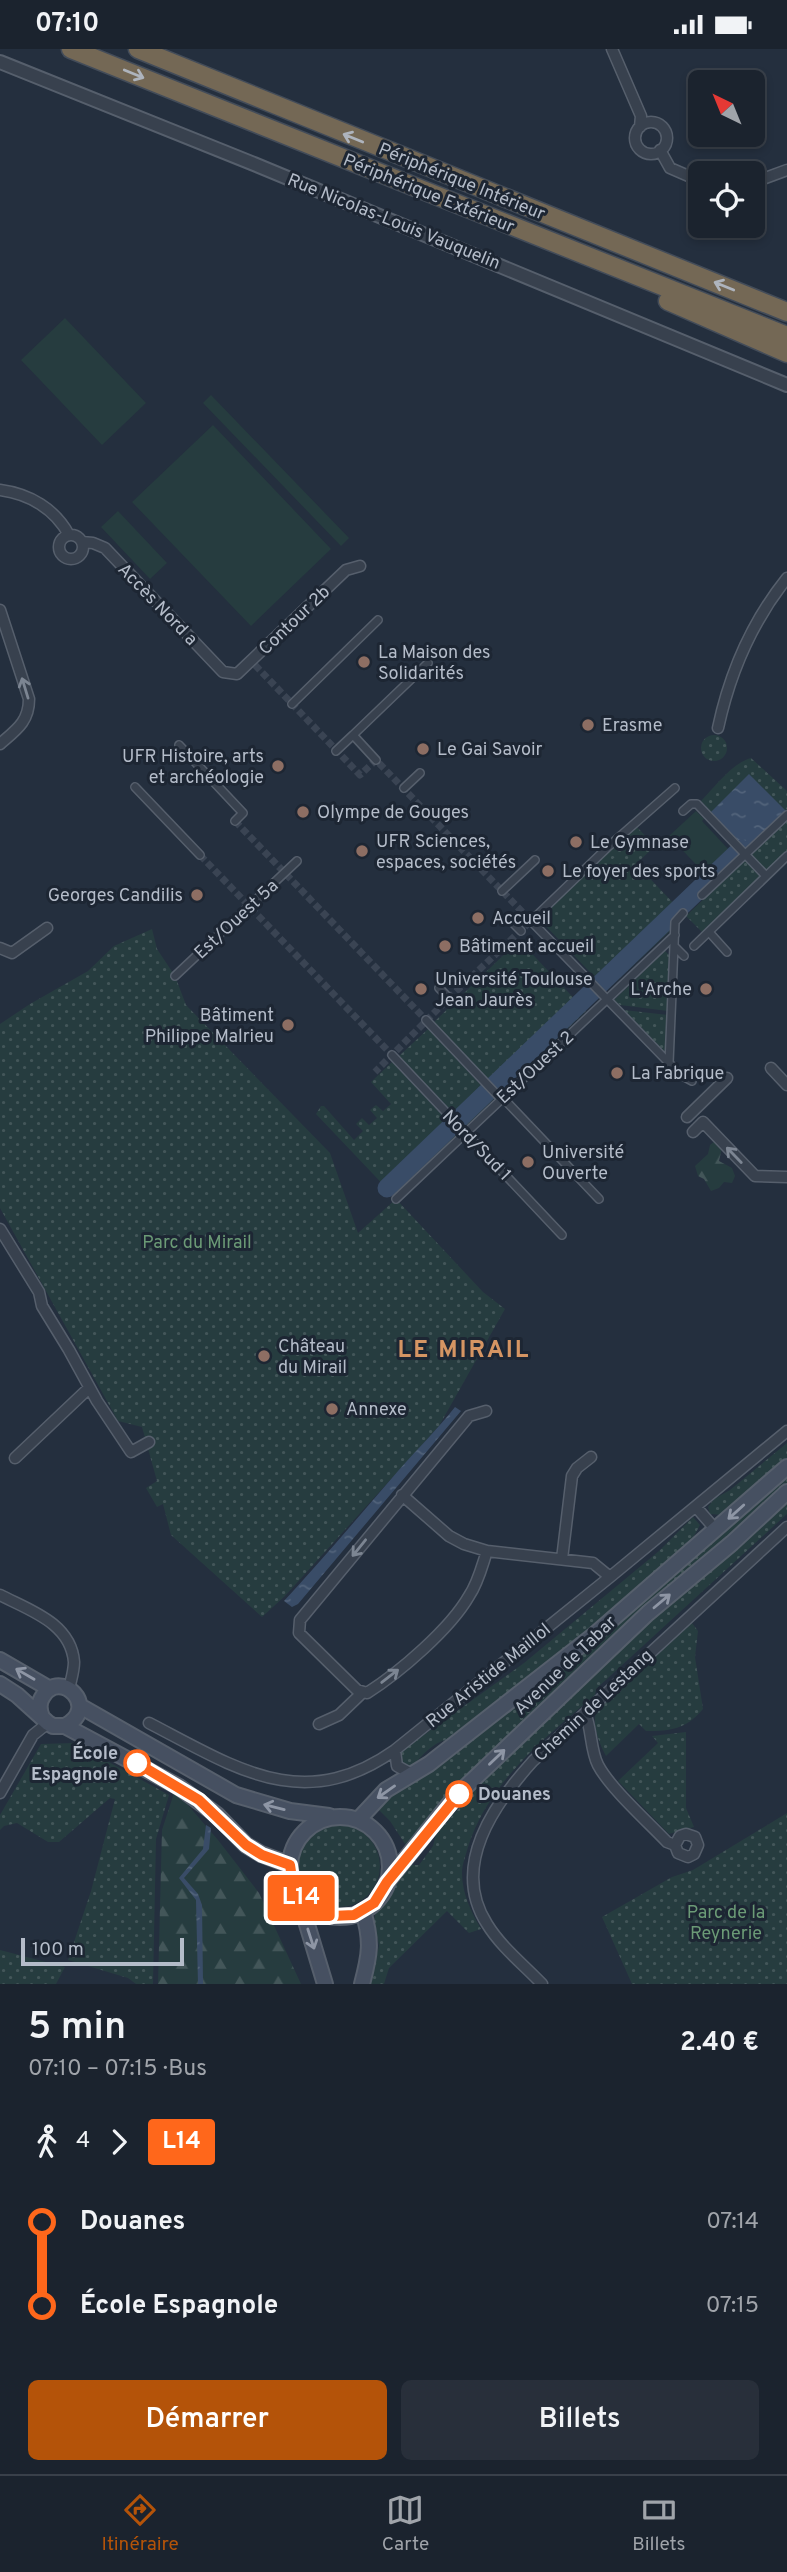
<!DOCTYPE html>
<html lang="fr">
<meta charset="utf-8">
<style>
body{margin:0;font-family:Overpass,sans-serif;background:#282f3a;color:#f1f3f6;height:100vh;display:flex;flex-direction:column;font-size:26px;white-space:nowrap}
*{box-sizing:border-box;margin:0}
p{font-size:23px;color:#a0a4aa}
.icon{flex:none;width:38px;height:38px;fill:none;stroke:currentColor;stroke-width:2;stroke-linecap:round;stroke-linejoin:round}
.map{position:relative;height:1935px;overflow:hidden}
.panel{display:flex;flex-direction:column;background:#1b232e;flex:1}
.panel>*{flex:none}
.badge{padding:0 14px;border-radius:5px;font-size:24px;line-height:46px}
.needle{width:46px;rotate:317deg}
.controls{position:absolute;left:688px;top:21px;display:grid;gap:14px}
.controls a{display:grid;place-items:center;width:77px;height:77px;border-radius:10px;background:#1b232e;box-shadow:0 4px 10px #0003,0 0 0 2px #39404a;font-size:35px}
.scale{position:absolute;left:21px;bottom:18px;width:163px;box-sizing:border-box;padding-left:7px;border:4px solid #b4bcc9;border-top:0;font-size:19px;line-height:24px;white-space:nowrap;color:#b4bcc9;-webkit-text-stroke:5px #1d2633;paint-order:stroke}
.map>.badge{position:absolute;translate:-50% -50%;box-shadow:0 0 0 4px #fff}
.legs{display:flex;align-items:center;gap:10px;height:77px;padding:0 28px;font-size:23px}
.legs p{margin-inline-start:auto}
.summary{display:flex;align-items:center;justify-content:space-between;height:119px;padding:0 28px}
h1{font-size:38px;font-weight:600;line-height:52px}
.button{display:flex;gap:14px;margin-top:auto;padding:14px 28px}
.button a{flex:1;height:80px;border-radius:10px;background:#b45309;color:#fff;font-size:28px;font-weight:600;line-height:80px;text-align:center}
.button a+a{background:#282f3a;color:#f1f3f6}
ul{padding:0 28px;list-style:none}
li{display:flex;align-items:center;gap:24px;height:84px;font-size:26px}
li i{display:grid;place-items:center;width:10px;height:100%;margin:0 9px;background:currentColor}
li i::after{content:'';width:18px;height:18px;margin:-9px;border:5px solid;border-radius:50%;background:#1b232e}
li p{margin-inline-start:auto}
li:first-child i{background:linear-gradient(#0000 50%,currentColor 0)}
li:last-child i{background:linear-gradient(currentColor 50%,#0000 0)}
.status{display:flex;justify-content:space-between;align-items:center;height:49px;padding:0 35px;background:#1b232e;direction:ltr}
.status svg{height:19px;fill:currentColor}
.tabs{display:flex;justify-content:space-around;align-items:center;height:98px;border-top:2px solid #39404a;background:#1b232e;font-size:19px;color:#a0a4aa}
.tabs a{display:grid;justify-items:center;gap:4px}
.tabs .active{color:#b45309}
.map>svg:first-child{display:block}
</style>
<div class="status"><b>07:10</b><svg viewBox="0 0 49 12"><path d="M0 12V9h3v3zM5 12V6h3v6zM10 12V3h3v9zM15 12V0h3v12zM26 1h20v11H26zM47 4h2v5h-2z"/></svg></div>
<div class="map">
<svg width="787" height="1935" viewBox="0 0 787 1935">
<defs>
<pattern id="grass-dots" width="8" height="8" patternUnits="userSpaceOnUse" patternTransform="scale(1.75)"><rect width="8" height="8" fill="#263c3f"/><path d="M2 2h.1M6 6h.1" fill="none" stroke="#435659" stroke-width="1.8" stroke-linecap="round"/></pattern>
<pattern id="forest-firs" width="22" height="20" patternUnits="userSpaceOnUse" patternTransform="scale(1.75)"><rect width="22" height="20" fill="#263c3f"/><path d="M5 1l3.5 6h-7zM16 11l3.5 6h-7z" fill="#435659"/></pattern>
<pattern id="water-ripples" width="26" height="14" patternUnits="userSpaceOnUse" patternTransform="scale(1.75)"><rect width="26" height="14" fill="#394c67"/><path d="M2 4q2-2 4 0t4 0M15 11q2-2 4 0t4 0" fill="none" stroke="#53647b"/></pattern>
</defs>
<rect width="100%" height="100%" fill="#242f3e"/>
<!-- grass -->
<path fill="url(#grass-dots)" d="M701 699a13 13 0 1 1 26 0a13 13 0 1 1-26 0Z
M 751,709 L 787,742 L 787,760 L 746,800 L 701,752 C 714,739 732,714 751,709 Z
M 787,771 L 787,802 L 767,822 L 751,805 Z
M 635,776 L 655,797 L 636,815 L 681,862 L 670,872 L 670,882 L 607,941 L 539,870 Z
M 746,810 L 762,826 L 702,883 L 686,867 Z
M 152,880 L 157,900 L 175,927 L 186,956 L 330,1104 L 358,1184 L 396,1150 L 483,1243 L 505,1260 L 439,1377 L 285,1547 L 262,1568 L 171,1486 L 163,1455 L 157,1458 L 146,1439 L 157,1432 L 142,1378 L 118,1372 L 0,1159 L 0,975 L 30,955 L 88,922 L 114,897 Z
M 519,891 L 586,962 L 501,1043 L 434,973 Z
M 665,902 L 669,906 L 668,962 L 620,956 L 614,951 Z
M 624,961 L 668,966 L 667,1005 Z
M 428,980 L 494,1050 L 466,1077 L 399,1007 Z
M 392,1013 L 459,1084 L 393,1146 L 316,1065 L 321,1057 L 324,1057 L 354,1091 L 363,1082 L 356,1075 L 362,1069 L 369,1076 L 377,1069 L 370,1061 L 376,1056 L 383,1062 L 391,1055 L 371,1033 Z
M 787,1394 L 787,1411 L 723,1466 L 710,1465 L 708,1458 L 714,1450 L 730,1441 Z
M 787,1427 L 787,1436 L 606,1595 L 482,1711 L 439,1755 L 407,1798 L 390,1772 L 377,1759 L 383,1751 L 598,1587 Z
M 787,1449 L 787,1465 L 596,1640 L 595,1646 C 545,1689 489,1732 468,1798 C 466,1806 462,1815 462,1824 C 462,1844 471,1863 481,1880 L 469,1884 L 447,1862 L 389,1919 L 384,1935 L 368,1935 L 379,1897 L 374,1872 L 376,1861 L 410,1816 L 419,1816 L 433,1797 L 436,1785 L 490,1724 L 621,1599 Z
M 693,1468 L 700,1476 L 693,1489 L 684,1499 L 605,1568 L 451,1690 C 437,1691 426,1702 417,1712 L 417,1717 L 410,1720 L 400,1713 L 400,1706 L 403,1701 L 524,1614 L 659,1502 Z
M 692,1574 L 698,1582 L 695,1608 L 703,1660 C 686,1680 672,1682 646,1682 L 639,1675 L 606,1707 C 599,1694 591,1675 597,1661 Z
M 686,1683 L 686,1759 L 694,1778 L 669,1785 L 618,1732 L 658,1694 L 652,1687 Z
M 74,1694 L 169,1746 L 156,1790 L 153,1935 L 136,1935 L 128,1929 L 68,1911 L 91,1842 L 115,1750 L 110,1749 L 59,1793 L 48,1793 L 17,1774 L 4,1777 L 0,1781 L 0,1766 L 41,1695 Z
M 787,1764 L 787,1935 L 632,1935 L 602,1868 L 672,1828 L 693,1821 Z
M298 1817a41 41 0 1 1 82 0a41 41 0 1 1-82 0Z
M 0,1901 L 65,1918 L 56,1935 L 0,1935 Z"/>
<!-- forest -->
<path fill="url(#forest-firs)" d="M 715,1092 L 722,1099 L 719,1112 L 732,1119 L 735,1127 L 732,1134 L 724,1133 L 719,1139 L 711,1142 L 704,1130 L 698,1127 L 695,1117 L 708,1105 L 710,1096 Z
M 175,1741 L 218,1791 L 259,1844 L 301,1935 L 158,1935 L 162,1781 Z"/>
<!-- garden -->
<path fill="#263c3f" d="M 65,269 L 146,354 L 102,396 L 21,311 Z
M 211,346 L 349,489 L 341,497 L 203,354 Z
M 213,376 L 331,500 L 251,577 L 132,453 Z
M 118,462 L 167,514 L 150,530 L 101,478 Z
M 696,762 L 704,770 L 702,772 L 730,802 L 706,826 L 669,787 Z
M 614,809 L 623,818 L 605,835 L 596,826 Z"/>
<!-- water -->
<path fill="url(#water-ripples)" d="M 749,725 L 786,762 L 746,800 L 711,763 Z
M 455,1358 L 461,1362 L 298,1555 L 292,1558 L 284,1552 C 323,1510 360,1466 398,1422 C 417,1400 437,1381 455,1358 Z
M 206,1776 L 211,1779 L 209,1800 L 184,1829 L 198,1845 L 202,1856 L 203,1935 L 198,1935 L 196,1851 L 179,1829 L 203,1800 Z"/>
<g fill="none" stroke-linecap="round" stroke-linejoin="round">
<!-- river -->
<path stroke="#394c67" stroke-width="19" d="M 387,1139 L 741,800"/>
<!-- pedestrian-tunnel -->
<path stroke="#3a4453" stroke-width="7" stroke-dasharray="7 3.5" stroke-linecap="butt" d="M 255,616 L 360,726 L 376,711 L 531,872 L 449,949 L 375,1023
M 235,772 L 426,971
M 200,806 L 392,1006"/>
<defs>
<path id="pedestrian" d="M 292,655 L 378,571
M 179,696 L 243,764 L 235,772
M 336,702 L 353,686
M 376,711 L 353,686 L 428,614
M 135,738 L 200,806
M 404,739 L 420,724
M 675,739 L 609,797 L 531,872 L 669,1014 L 681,1026 L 692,1032
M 683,762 L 691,755 L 697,755 L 766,827
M 502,842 L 535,811
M 702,846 L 787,766
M 511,872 L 521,882
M 709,883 L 727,903
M 694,897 L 787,807
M 675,898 L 684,907
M 175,927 L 297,812
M 439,939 L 449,949
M 426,971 L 501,1050
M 392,1006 L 562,1186
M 669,1014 L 675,873 L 683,864
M 503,1049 L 599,1150
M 396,1150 L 675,886"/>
<path id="minor" d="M 612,0 L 641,67 L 640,78
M635 89a16 16 0 1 1 32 0a16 16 0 1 1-32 0Z
M 660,101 L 670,119 L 700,132
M 752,134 L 787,121
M 0,441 C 30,445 55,460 69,486
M59 498a12 12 0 1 1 24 0a12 12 0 1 1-24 0Z
M 82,493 L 93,494 L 105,499 L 223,623 L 237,625 L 346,521 L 360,517
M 0,561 L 29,650 C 29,673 16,681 0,695
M 718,679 C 730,623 751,574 787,529
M 0,899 L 12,904 L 47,879
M 771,1019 L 787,1036
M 687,1068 L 727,1029
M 693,1083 L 703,1073 L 755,1127 L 787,1128
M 0,1180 L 39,1243 L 42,1257 L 69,1301 L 97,1352 L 131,1403 L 149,1393
M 486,1362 L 469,1367 L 300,1571 L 299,1584 L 357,1641 L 367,1644 C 400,1623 450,1580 469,1547 C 478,1534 482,1517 487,1502
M 15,1409 L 89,1339
M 402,1446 L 449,1487 L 464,1495 L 487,1502 L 593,1514 L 610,1528
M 696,1458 L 716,1481
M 562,1510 L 572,1427 L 577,1419 L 591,1408
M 0,1546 C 29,1561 71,1574 74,1613 C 74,1622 71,1631 69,1640
M 585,1664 C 592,1680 590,1700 598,1716 C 610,1739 648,1773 667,1793 L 675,1796 L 678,1804 L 688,1808 L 694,1805 L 698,1796 L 695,1788 L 686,1785 L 680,1787 L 675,1796
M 149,1674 C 236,1719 303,1766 395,1701 L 610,1528 L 787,1382
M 319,1675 L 339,1666 L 362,1644
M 395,1701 L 397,1717 L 408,1723 L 415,1723
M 0,1744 L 33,1686 L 48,1674
M 542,1935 C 524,1916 501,1898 487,1875 C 450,1817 494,1755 533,1712 L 787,1478"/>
<path id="tertiary" d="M 0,13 L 254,115 L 787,336"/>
<path id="secondary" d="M 0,1611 L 50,1640
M 0,1635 L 17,1646 L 48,1674 L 53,1677 L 65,1677 L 179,1738 L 217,1766 L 246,1796 L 261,1805 L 290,1816
M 80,1657 L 236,1746 L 290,1762 L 329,1767
M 42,1668 C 39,1661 38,1654 43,1647 C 60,1619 101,1658 65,1677
M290 1818a50 50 0 1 1 100 0a50 50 0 1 1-100 0Z
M 358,1771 L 386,1741 L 429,1715 L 594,1586 L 787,1418
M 387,1833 L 454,1749 L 477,1727 L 648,1564 L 732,1494 L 787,1443
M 299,1849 L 325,1935
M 362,1935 C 370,1905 372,1892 363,1862"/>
<path id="motorway" d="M 71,0 L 787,287
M 138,0 L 787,263
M 668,252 L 787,304"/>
</defs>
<!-- pedestrian casing -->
<use href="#pedestrian" stroke="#565f6c" stroke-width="10"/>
<!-- minor casing -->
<use href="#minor" stroke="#565f6c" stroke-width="13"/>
<!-- tertiary casing -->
<use href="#tertiary" stroke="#565f6c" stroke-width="16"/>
<!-- secondary casing -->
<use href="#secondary" stroke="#565f6c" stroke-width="18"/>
<!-- motorway casing -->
<use href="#motorway" stroke="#434c59" stroke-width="21"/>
<!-- pedestrian -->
<use href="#pedestrian" stroke="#38414e" stroke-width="7"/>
<!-- minor -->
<use href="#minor" stroke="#38414e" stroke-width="10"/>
<!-- tertiary -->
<use href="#tertiary" stroke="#38414e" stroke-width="12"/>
<!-- secondary -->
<use href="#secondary" stroke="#465061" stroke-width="14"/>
<!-- motorway -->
<use href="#motorway" stroke="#746855" stroke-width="18"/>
</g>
<!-- one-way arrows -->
<defs><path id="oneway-shaft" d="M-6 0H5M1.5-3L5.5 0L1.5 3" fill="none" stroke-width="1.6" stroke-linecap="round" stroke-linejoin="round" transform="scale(1.75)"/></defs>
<g stroke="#aeb4bd">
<use href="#oneway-shaft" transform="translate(134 25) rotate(22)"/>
<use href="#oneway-shaft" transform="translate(353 89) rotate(-158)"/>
<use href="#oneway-shaft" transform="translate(724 237) rotate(-158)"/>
</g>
<g stroke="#7c8592">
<use href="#oneway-shaft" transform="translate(25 639) rotate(-107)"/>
<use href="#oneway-shaft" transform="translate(734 1106) rotate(-134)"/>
<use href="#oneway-shaft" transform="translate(359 1499) rotate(129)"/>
<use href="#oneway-shaft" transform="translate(390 1627) rotate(-38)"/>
</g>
<g stroke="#8e96a5">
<use href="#oneway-shaft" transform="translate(736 1463) rotate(138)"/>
<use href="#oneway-shaft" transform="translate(662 1552) rotate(-40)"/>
<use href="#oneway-shaft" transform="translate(25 1625) rotate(-150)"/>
<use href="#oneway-shaft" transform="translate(497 1708) rotate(-44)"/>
<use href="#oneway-shaft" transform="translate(386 1743) rotate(145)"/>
<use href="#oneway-shaft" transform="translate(274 1758) rotate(-166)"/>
<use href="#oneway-shaft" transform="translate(311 1890) rotate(72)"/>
</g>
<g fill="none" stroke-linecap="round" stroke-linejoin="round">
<defs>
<path id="line-1" d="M 137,1714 L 199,1751 L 246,1796 L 262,1806 L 290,1816 L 293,1836 L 297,1844 L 312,1860 L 332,1867 L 354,1866 L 374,1854 L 387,1833 L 459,1745"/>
</defs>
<!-- line-1 casing -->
<use href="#line-1" stroke="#fff" stroke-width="16"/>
<!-- line-1 -->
<use href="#line-1" stroke="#ff671b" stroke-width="10"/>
</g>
<!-- markers -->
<g fill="#8d6e63" stroke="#1d2633" stroke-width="2.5">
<circle cx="364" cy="613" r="7"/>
<circle cx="588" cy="676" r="7"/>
<circle cx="423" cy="700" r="7"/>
<circle cx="278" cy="717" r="7"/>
<circle cx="303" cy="763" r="7"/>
<circle cx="576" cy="793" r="7"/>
<circle cx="362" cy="802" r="7"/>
<circle cx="548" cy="822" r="7"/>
<circle cx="197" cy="846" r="7"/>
<circle cx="478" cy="869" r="7"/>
<circle cx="445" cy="897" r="7"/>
<circle cx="421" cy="940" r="7"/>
<circle cx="706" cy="940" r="7"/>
<circle cx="288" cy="976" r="7"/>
<circle cx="617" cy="1024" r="7"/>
<circle cx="528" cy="1113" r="7"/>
<circle cx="264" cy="1307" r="7"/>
<circle cx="332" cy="1360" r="7"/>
</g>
<g fill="#fff" stroke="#ff671b" stroke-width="3.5">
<circle cx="137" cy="1714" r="12"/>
<circle cx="459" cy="1745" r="12"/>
</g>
<g text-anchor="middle" stroke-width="6" stroke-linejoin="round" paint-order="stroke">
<!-- street labels -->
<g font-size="18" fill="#b4bcc9" stroke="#1d2633">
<text transform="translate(462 132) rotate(22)" y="6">Périphérique Intérieur</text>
<text transform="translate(429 144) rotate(22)" y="6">Périphérique Extérieur</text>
<text transform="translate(394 172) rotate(22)" y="6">Rue Nicolas-Louis Vauquelin</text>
<text transform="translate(158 555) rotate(46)" y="6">Accès Nord a</text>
<text transform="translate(294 571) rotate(-44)" y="6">Contour 2b</text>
<text transform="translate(236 870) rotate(-43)" y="6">Est/Ouest 5a</text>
<text transform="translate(535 1018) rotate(-43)" y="6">Est/Ouest 2</text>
<text transform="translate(477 1096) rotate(46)" y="6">Nord/Sud 1</text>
<text transform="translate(565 1616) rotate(-44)" y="6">Avenue de Tabar</text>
<text transform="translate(488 1626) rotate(-39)" y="6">Rue Aristide Maillol</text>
<text transform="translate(593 1656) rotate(-43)" y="6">Chemin de Lestang</text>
</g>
<!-- poi labels -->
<g font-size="18" fill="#b4bcc9" stroke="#1d2633" text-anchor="start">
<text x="378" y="609">La Maison des<tspan x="378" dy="21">Solidarités</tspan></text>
<text x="602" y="682">Erasme</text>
<text x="437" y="706">Le Gai Savoir</text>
<text x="264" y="713" text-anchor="end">UFR Histoire, arts<tspan x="264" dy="21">et archéologie</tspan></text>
<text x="317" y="769">Olympe de Gouges</text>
<text x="376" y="798">UFR Sciences,<tspan x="376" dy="21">espaces, sociétés</tspan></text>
<text x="590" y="799">Le Gymnase</text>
<text x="562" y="828">Le foyer des sports</text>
<text x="183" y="852" text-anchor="end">Georges Candilis</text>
<text x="492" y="875">Accueil</text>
<text x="459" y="903">Bâtiment accueil</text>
<text x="435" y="936">Université Toulouse<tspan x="435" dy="21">Jean Jaurès</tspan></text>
<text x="692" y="946" text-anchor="end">L'Arche</text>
<text x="274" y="972" text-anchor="end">Bâtiment<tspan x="274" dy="21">Philippe Malrieu</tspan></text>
<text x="631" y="1030">La Fabrique</text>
<text x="542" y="1109">Université<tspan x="542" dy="21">Ouverte</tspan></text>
<text x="278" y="1303">Château<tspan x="278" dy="21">du Mirail</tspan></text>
<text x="346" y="1366">Annexe</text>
</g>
<!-- park labels -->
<g font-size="18" fill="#6b9a76" stroke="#1d2633">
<text x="197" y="1199">Parc du Mirail</text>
<text x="726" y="1869">Parc de la<tspan x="726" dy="21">Reynerie</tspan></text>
</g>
<!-- stop labels -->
<g font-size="18" font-weight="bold" fill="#b4bcc9" stroke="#1d2633" text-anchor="end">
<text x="118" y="1710">École<tspan x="118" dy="21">Espagnole</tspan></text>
<text x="478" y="1751" text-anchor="start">Douanes</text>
</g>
<!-- district labels -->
<g font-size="24" font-weight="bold" letter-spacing="2" fill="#d59563" stroke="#1d2633">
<text x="464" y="1308">LE MIRAIL</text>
</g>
</g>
</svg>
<div class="controls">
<a><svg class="needle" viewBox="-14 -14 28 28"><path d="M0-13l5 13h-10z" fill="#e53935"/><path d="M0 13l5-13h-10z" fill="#a0a4aa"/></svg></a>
<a><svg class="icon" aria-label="locate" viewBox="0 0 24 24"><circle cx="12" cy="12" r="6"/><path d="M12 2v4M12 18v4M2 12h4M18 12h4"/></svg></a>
</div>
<div class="scale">100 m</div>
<b class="badge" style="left:301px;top:1849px;background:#ff671b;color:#fff">L14</b>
</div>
<section class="panel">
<div class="summary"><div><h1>5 min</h1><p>07:10 – 07:15 · Bus</p></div><b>2.40 €</b></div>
<div class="legs"><svg class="icon" aria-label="walk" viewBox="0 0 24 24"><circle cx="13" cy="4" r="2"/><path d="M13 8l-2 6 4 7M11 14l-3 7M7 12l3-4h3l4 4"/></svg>4<svg class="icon" aria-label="forward" viewBox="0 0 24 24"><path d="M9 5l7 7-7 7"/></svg><b class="badge" style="background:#ff671b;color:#fff">L14</b></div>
<ul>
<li><i style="color:#ff671b"></i><b>Douanes</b><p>07:14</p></li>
<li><i style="color:#ff671b"></i><b>École Espagnole</b><p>07:15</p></li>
</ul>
<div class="button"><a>Démarrer</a><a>Billets</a></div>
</section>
<nav class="tabs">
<a class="active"><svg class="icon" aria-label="directions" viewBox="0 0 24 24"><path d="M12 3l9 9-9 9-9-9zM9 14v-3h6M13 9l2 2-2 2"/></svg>Itinéraire</a>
<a><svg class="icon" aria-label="map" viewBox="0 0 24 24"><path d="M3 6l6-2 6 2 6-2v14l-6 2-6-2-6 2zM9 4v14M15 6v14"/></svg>Carte</a>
<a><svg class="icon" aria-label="tickets" viewBox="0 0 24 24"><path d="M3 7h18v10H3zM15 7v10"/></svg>Billets</a>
</nav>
